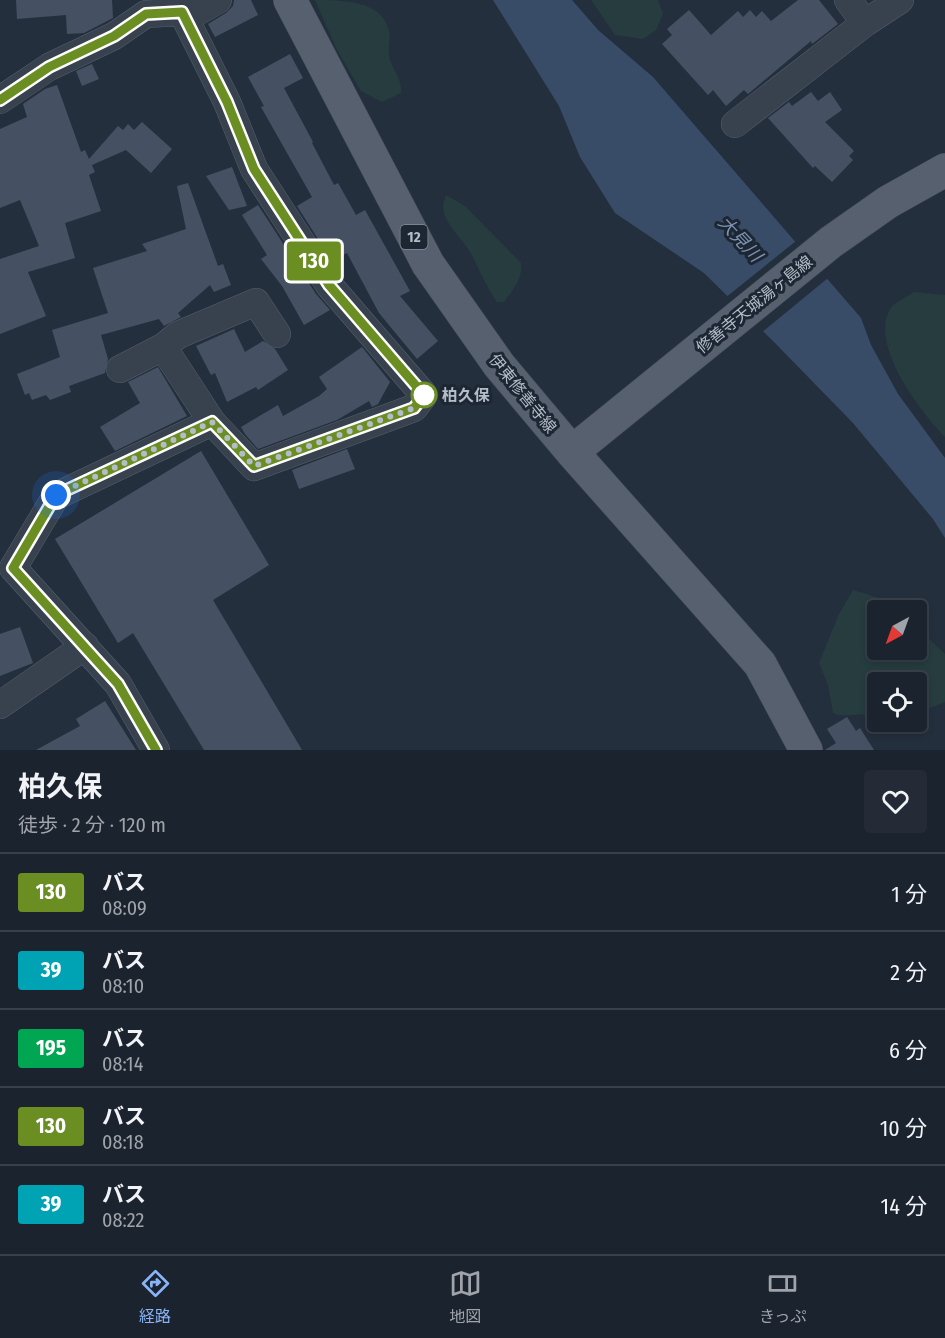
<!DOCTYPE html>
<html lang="ja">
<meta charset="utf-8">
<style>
body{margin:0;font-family:"Fira Sans Condensed","Noto Sans JP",sans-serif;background:#242b36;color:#f1f3f6;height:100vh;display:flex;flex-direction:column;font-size:22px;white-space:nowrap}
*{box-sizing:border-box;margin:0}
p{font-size:20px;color:#a0a4aa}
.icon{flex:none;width:33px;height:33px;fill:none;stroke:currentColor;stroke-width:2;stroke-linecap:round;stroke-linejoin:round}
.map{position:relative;height:750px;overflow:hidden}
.sheet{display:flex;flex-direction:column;background:#1b232e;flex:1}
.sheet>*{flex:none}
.badge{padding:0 12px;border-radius:4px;font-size:21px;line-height:39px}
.needle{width:39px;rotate:221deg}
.fabs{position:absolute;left:867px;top:600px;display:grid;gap:12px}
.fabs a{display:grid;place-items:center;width:60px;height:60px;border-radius:6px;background:#1b232e;box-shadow:0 3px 9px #0003,0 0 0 2px #39404a;font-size:30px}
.you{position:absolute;width:30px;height:30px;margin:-15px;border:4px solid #fff;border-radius:50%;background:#1a73e8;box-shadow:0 0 0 9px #1a73e833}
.map>.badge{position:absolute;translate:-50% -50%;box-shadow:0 0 0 3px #fff}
.round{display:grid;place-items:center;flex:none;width:63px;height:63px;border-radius:6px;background:#242b36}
.head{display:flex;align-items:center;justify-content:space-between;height:102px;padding:0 18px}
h1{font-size:28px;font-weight:700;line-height:45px}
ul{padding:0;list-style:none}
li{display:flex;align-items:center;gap:18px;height:78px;padding:0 18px;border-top:2px solid #39404a}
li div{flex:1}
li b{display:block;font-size:22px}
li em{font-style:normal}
li .badge{min-width:66px;font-weight:700;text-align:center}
.menu{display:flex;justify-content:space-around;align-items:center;height:84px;border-top:2px solid #39404a;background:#1b232e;font-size:16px;color:#a0a4aa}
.menu a{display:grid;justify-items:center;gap:3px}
.menu .current{color:#8ab4f8}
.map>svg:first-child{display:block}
</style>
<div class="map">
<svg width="945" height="750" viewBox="0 0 945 750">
<rect width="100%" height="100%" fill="#242f3e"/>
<!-- green -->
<path fill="#263c3f" d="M 315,0 C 341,0 383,0 389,31 C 391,38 388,46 389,54 C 390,68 403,78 401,93 L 382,102 L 361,91 L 336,48 Z
M 591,0 L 658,0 L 663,14 L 656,30 L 643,39 L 615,35 Z
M 446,195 L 465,206 L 521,263 C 523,279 513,290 504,302 L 497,302 C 486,287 479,268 470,252 C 460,234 435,218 446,195 Z
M 914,292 L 945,295 L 945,437 C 921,412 871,348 889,311 C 892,303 907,297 914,292 Z
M 853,590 L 899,604 L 905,610 L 878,610 L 878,650 L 916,650 L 917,622 L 925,635 L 945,654 L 945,702 L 917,713 L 916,682 L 878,682 L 877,717 C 862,711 847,719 833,713 L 828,685 L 819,663 L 838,616 Z"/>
<!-- water -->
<path fill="#394c67" d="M 493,0 L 572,0 L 598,30 L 653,77 L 861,318 L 871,345 L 898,394 L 945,458 L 945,538 L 933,519 L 853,423 L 775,343 L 704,273 L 615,213 L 580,157 L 559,106 Z"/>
<!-- pier -->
<path fill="#242f3e" d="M 796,241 L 828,278 L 761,333 L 725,298 Z"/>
<!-- building -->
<path fill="#455162" d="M 16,0 L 112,0 L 113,18 L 84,33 L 67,34 L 66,15 L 17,19 Z
M 234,0 L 251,0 L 258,15 L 215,37 L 208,24 L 226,13 L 233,6 Z
M 798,0 L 819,0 L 838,24 L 812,44 L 811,41 L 748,94 L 744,90 L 726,106 L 713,90 L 708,95 L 662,44 L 672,35 L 667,29 L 689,10 L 711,35 L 738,11 L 743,17 L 750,10 L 756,17 L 762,11 L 771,21 Z
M 290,54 L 303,78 L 284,88 L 313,142 L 312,143 L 334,185 L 338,183 L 356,215 L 365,210 L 410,291 L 400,296 L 438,341 L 417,359 L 379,313 L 347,253 L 332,261 L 297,206 L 312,197 L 261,107 L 264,106 L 248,77 Z
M 92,64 L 99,79 L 82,86 L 76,71 Z
M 57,85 L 81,152 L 85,150 L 89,159 L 118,126 L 123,130 L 128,124 L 134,130 L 142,122 L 172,149 L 151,173 L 126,150 L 92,165 L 95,172 L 89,175 L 101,211 L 65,223 L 75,258 L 28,272 L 46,316 L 0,334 L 0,259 L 39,246 L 20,200 L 0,208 L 0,129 L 27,117 L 23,104 L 45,89 Z
M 811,92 L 818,101 L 830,92 L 842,110 L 825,122 L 854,151 L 849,156 L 853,160 L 832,182 L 815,166 L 813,168 L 768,118 L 789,102 L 792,106 Z
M 232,167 L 247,206 L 229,210 L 206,176 Z
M 188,183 L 218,266 L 223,264 L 231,285 L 214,292 L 210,285 L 178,313 L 181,317 L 164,326 L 159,319 L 101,335 L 108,359 L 105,373 L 69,386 L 71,392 L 50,400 L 46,395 L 32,400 L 29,393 L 25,395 L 17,374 L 60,357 L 52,330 L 108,313 L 93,268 L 147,251 L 142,244 L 186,229 L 177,186 Z
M 258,205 L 316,294 L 330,310 L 304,325 L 282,286 L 261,259 L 267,255 L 242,215 Z
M 234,329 L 245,352 L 263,341 L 275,349 L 288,370 L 258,390 L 256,387 L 227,402 L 215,373 L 211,375 L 196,346 Z
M 362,347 L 390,382 L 378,404 L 372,407 L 369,401 L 337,420 L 258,449 L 245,434 L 241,427 L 278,405 L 283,416 L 319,396 L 327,389 L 319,377 Z
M 158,367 L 187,416 L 115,451 L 100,427 L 140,403 L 128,382 Z
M 347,449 L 355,469 L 299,489 L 292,470 Z
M 201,451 L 269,565 L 213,600 L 302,750 L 204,750 L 133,633 L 118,643 L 55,539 Z
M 20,627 L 33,663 L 0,676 L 0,634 Z
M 105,701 L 136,750 L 36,750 L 80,726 L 76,719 Z
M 847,717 L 856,731 L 860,728 L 874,750 L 825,750 L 836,743 L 827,729 Z"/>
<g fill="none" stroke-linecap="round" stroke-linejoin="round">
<defs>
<path id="minor" d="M 848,0 L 865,23 L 900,0
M 182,12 L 199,11 L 218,0
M 0,100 L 49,67 L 114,36 L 146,14 L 182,12 L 227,102 L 254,169 L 329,285 L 424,395 L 414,408 L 254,467 L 212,422 L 56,496 L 13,568 L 118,684 L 156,750
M 735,124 L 865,23
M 163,347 L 212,422
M 120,369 L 163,347 L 178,335 L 256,302 L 277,334
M 0,705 L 85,646"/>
<path id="major" d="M 290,0 L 428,264 L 499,365 L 572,452 L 760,664 L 806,750
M 572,452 L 831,242 L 888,202 L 945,170"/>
</defs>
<!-- minor casing -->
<use href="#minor" stroke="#565f6c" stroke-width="28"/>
<!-- major casing -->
<use href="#major" stroke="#414a57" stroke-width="34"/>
<!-- minor -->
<use href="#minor" stroke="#38414e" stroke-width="27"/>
<!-- major -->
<use href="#major" stroke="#56606e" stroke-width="33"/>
</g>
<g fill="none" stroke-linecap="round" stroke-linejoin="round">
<defs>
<path id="line" d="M 0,100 L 49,67 L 114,36 L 146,14 L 182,12 L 227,102 L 254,169 L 329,285 L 424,395 L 414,408 L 254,466 L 212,422 L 56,495 L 13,568 L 118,684 L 156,750"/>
</defs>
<!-- line casing -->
<use href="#line" stroke="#fff" stroke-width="14"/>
<!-- line -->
<use href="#line" stroke="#6b8e23" stroke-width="9"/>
<!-- walk -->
<path stroke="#b4bcc9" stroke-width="6" stroke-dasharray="0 10.8" d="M 56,495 L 212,422 L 254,466 L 414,408 L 424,395"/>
</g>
<!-- markers -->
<circle fill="#fff" stroke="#6b8e23" stroke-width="3" cx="424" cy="395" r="12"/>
<g text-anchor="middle" stroke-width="6" stroke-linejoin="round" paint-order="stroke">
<!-- shield labels -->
<rect fill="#1d2633" stroke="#878f9c" stroke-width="1.5" x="400.5" y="225" width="27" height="24" rx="4.5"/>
<g font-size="15" font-weight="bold" fill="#b4bcc9">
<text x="414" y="242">12</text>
</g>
<!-- street labels -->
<g font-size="16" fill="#b4bcc9" stroke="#1d2633">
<text transform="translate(754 304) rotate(-39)" y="6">修善寺天城湯ヶ島線</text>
<text transform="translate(523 393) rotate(51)" y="6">伊東修善寺線</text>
</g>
<!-- stop labels -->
<g font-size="16" font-weight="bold" fill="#b4bcc9" stroke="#1d2633" text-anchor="start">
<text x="442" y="401">柏久保</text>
</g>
<!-- water labels -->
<g font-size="18" font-style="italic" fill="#7c92b1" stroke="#1d2633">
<text transform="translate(740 239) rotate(47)" y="6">大見川</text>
</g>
</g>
</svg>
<div class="fabs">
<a><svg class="needle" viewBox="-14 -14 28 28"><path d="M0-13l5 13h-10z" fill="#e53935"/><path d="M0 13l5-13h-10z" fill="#a0a4aa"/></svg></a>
<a><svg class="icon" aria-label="locate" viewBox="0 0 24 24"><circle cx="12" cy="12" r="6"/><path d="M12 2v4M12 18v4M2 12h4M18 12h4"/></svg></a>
</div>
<div class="you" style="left:56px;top:495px"></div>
<b class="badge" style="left:314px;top:261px;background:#6b8e23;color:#fff">130</b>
</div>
<section class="sheet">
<div class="head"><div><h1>柏久保</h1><p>徒歩 · 2 分 · 120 m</p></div><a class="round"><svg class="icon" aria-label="heart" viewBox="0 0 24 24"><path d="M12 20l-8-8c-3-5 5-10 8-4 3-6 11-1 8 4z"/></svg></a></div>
<ul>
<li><span class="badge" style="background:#6b8e23;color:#fff">130</span><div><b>バス</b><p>08:09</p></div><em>1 分</em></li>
<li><span class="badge" style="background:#00a3b4;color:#fff">39</span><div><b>バス</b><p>08:10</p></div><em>2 分</em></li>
<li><span class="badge" style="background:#00a651;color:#fff">195</span><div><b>バス</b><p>08:14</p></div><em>6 分</em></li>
<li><span class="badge" style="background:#6b8e23;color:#fff">130</span><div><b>バス</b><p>08:18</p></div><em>10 分</em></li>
<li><span class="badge" style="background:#00a3b4;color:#fff">39</span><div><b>バス</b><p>08:22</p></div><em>14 分</em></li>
</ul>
</section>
<nav class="menu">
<a class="current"><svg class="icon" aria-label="directions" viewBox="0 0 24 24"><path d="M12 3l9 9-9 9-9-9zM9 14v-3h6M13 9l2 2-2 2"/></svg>経路</a>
<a><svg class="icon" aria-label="map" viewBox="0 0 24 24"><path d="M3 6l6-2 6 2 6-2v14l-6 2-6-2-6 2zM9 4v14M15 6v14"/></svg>地図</a>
<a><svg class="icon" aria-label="tickets" viewBox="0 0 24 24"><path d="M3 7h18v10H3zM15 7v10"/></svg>きっぷ</a>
</nav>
